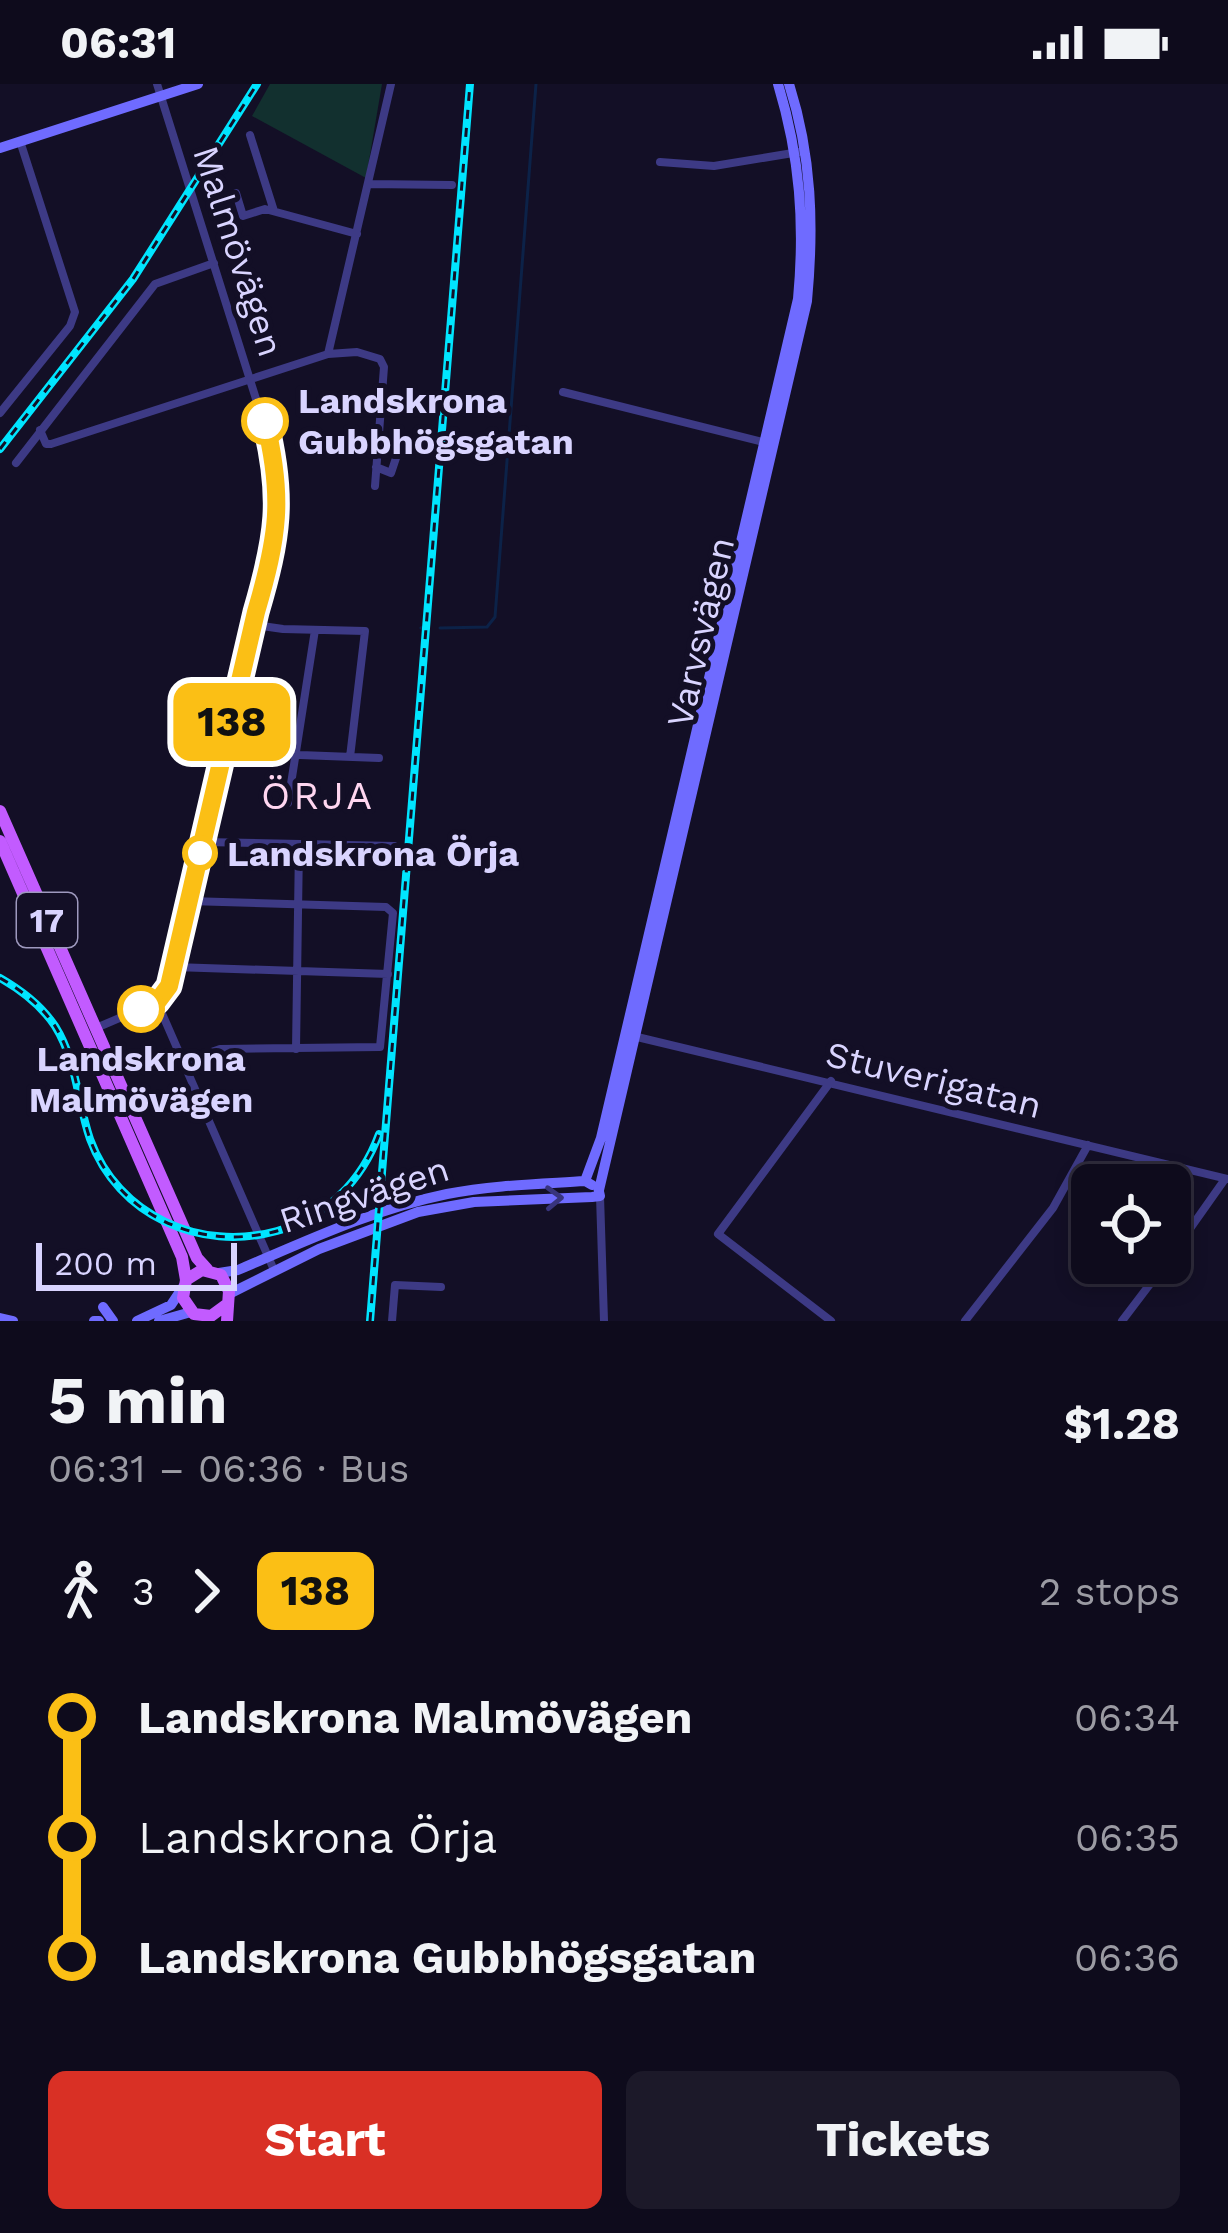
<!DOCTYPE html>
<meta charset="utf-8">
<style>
body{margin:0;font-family:"Work Sans",sans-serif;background:#1c1929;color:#f1f3f6;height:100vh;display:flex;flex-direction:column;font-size:45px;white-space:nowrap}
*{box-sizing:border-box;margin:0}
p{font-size:39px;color:#9b9ba3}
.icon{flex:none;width:66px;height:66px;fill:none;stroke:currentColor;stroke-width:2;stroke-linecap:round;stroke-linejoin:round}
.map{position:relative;height:1237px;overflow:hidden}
.details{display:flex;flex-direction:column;background:#0e0b1c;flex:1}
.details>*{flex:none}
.badge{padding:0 24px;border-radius:18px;font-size:42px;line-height:78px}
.buttons{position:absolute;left:1071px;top:1080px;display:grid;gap:24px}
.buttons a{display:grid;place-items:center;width:120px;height:120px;border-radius:18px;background:#0e0b1c;box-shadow:0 6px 18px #0003,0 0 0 3px #2e2b3b;font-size:60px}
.scale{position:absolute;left:36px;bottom:30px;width:201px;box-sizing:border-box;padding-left:12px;border:6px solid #d9d4ff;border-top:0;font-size:33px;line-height:42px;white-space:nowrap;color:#d9d4ff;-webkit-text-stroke:9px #130f26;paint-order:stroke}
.map>.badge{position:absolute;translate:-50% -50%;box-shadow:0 0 0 6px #fff}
.legs{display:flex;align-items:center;gap:18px;height:132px;padding:0 48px;font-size:39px}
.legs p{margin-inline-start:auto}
.head{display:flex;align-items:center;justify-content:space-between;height:204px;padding:0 48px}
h1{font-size:66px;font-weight:700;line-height:90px}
.action{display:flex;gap:24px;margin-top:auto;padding:24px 48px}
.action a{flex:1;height:138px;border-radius:18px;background:#d93025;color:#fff;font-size:48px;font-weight:700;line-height:138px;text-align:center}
.action a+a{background:#1c1929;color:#f1f3f6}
ul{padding:0 48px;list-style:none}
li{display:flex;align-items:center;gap:42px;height:120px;font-size:45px}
li i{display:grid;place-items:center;width:18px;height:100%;margin:0 15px;background:currentColor}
li i::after{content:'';width:30px;height:30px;margin:-15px;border:9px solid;border-radius:50%;background:#0e0b1c}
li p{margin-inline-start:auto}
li:first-child i{background:linear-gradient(#0000 50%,currentColor 0)}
li:last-child i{background:linear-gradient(currentColor 50%,#0000 0)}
.status{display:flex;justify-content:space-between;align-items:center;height:84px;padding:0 60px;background:#0e0b1c;direction:ltr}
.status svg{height:33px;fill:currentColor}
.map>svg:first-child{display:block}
</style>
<div class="status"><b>06:31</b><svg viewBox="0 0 49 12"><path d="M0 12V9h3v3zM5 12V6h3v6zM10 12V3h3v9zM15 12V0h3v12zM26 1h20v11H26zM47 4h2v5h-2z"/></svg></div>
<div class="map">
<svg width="1228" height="1237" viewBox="0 0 1228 1237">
<rect width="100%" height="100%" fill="#130f26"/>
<!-- green -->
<path fill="#12302f" d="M 270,0 L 382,0 L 366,94 L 252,32 Z"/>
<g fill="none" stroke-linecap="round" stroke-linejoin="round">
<!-- stream -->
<path stroke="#0c2248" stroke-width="3" d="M 421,544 L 424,543
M 440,544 L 487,543 L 495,533 L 536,0"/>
<!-- street -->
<path stroke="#3d3a85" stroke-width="8" d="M 157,0 L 273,369 C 279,417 281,499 255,540
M 250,51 L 274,127
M 660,78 L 714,82 L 799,68
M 369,100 L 452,101
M 236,109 L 243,132 L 265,125 L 357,150
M 328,270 L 357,268 L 380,275 L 384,283 L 375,402
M 563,308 L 767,359
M 0,329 L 70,242 L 75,228 L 20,57
M 40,346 L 46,360 L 51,360 L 328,270 L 391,0
M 16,379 L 155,200 L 214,179
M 376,383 L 391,389 L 397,371
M 255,541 L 283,545 L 365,547 L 350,673
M 224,668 L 379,674
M 288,719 L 315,546
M 203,758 L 394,762
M 174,883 L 388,890
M 157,918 L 274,1186
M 96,944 L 157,918 L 169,902 L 267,493
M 633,952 L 1228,1095
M 296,965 L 299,761
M 183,978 L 220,965 L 380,963 L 393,829 L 386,823 L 189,817
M 600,1112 L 604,1237
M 1170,1173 L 1225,1095
M 392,1237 L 395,1201 L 441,1203
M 831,1237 L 718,1150 L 831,997
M 965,1237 L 1053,1124 L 1088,1061
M 1122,1237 L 1166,1179"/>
<!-- secondary -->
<path stroke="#6f6bff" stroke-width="10" d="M 0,64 L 198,0
M 585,1097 L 601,1054 L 798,215 C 805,140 800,73 778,0
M 599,1106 L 807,217 C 814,142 812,72 789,0
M 219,1189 L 238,1186 C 306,1157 374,1125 447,1110 C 493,1101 539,1100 585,1097 L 592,1101
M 229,1210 L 319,1165 L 418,1128 L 474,1118 L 592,1113 L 600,1112 L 598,1103
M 103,1223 L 113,1237
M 0,1234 L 13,1237
M 94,1237 L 99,1237
M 137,1237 L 171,1221 L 183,1203
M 159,1237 L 191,1228"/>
<!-- primary -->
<path stroke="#c25bff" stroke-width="12" d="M 0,727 L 197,1174 L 207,1185
M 0,757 L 182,1173 L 186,1196
M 226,1221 L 211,1232 L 194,1230 L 183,1214 L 186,1196 L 202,1186 L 221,1191 L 229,1207 L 227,1237"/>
<defs>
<path id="rail" d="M 0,365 L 133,195 L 257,0
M 0,894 C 21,906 41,921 55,942 C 77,977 77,1017 90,1055 C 118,1132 200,1168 277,1147 C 325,1134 362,1097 379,1050
M 370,1237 L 470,0"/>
</defs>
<!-- rail casing -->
<use href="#rail" stroke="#00e5ff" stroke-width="8"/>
<!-- rail -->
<use href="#rail" stroke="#130f26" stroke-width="3" stroke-dasharray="9" stroke-linecap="butt"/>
</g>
<!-- one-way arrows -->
<defs><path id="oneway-chevron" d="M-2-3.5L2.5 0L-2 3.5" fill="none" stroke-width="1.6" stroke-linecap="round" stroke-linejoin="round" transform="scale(3)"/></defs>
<use stroke="#38347d" href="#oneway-chevron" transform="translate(554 1114) rotate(-2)"/>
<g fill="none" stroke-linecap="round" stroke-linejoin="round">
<defs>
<path id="line-1" d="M 141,925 L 157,918 L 169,902 L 256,528 C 278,453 284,414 265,337"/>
</defs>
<!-- line-1 casing -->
<use href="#line-1" stroke="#fff" stroke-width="27"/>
<!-- line-1 -->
<use href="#line-1" stroke="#fbbf15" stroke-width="18"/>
</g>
<!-- markers -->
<g fill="#fff" stroke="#fbbf15" stroke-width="6">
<circle cx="265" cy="337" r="21"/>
<circle cx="200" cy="769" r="15"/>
<circle cx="141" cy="925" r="21"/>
</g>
<g text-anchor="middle" stroke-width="10" stroke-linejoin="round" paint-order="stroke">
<!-- shield labels -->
<rect fill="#130f26" stroke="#9e99be" stroke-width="3" x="17" y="809" width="60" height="54" rx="9"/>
<g font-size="33" font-weight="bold" fill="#d9d4ff">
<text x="47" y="848">17</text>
</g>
<!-- street labels -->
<g font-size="36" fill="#d9d4ff" stroke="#130f26">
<text transform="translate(239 167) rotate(72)" y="13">Malmövägen</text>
<text transform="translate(700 548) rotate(-77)" y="13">Varvsvägen</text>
<text transform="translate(934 995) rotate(14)" y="13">Stuverigatan</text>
<text transform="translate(364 1110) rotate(-18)" y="13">Ringvägen</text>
</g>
<!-- stop labels -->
<g font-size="36" font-weight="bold" fill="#d9d4ff" stroke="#130f26" text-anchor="start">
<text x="298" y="329">Landskrona<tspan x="298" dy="41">Gubbhögsgatan</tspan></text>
<text x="227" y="782">Landskrona Örja</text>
<text x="141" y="987" text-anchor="middle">Landskrona<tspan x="141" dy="41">Malmövägen</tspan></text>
</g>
<!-- neighbourhood labels -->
<g font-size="39" letter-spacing="3" fill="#ffd6f0" stroke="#130f26">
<text x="318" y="725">ÖRJA</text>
</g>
</g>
</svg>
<div class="buttons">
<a><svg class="icon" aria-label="locate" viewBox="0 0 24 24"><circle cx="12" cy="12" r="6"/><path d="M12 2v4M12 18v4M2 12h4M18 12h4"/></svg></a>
</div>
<div class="scale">200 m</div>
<b class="badge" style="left:232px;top:638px;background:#fbbf15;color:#111">138</b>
</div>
<section class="details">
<div class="head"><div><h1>5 min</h1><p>06:31 – 06:36 · Bus</p></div><b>$1.28</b></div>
<div class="legs"><svg class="icon" aria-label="walk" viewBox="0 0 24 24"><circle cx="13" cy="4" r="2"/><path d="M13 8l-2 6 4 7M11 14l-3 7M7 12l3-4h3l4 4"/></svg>3<svg class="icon" aria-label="forward" viewBox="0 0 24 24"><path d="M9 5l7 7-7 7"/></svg><b class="badge" style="background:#fbbf15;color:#111">138</b><p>2 stops</p></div>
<ul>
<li><i style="color:#fbbf15"></i><b>Landskrona Malmövägen</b><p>06:34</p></li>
<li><i style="color:#fbbf15"></i><span>Landskrona Örja</span><p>06:35</p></li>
<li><i style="color:#fbbf15"></i><b>Landskrona Gubbhögsgatan</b><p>06:36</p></li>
</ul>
<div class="action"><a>Start</a><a>Tickets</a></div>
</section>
